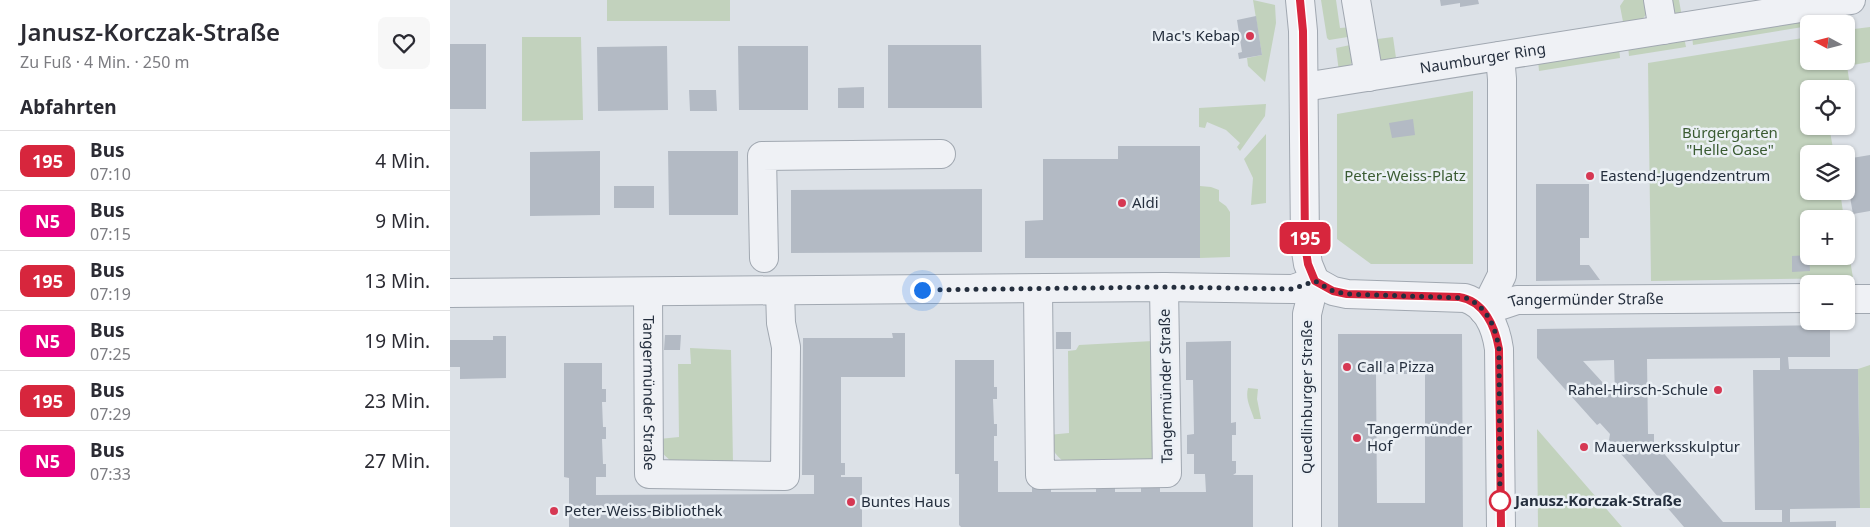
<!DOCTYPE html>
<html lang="de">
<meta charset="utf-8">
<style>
body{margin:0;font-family:"Noto Sans",sans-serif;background:#f7f7f7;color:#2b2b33;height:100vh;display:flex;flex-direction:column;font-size:19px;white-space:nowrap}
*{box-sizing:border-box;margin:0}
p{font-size:16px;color:#7c7c81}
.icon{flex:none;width:28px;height:28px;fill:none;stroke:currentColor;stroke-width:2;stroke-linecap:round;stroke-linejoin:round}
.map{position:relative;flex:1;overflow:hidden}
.sheet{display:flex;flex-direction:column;background:#fff;width:450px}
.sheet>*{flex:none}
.badge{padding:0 10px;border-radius:8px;font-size:18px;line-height:32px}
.needle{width:32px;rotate:277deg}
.buttons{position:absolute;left:1350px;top:15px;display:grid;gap:10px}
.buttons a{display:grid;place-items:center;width:55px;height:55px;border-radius:8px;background:#fff;box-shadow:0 1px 4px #0004;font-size:25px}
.you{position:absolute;width:25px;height:25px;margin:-12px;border:4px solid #fff;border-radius:50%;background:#1a73e8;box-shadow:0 0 0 8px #1a73e833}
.map>.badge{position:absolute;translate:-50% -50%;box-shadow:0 0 0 2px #fff}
h2{padding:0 20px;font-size:19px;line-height:45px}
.round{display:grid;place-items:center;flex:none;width:52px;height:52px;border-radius:8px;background:#f7f7f7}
.head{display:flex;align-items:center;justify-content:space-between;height:85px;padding:0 20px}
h1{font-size:24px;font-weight:600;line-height:38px}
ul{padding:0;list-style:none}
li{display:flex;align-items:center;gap:15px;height:60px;padding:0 20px;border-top:1px solid #e1e1e2}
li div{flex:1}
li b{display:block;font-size:19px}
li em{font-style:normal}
li .badge{min-width:55px;font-weight:700;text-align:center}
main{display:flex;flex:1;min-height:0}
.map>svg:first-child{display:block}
</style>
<main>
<section class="sheet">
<div class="head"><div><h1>Janusz-Korczak-Straße</h1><p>Zu Fuß · 4 Min. · 250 m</p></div><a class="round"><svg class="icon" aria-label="heart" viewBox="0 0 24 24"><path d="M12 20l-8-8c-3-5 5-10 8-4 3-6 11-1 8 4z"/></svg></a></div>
<h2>Abfahrten</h2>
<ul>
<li><span class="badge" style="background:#d7263d;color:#fff">195</span><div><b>Bus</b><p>07:10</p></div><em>4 Min.</em></li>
<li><span class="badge" style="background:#e6007e;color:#fff">N5</span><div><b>Bus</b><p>07:15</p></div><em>9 Min.</em></li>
<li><span class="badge" style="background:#d7263d;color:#fff">195</span><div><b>Bus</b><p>07:19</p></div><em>13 Min.</em></li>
<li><span class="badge" style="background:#e6007e;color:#fff">N5</span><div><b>Bus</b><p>07:25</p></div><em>19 Min.</em></li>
<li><span class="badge" style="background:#d7263d;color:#fff">195</span><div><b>Bus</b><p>07:29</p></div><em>23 Min.</em></li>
<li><span class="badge" style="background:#e6007e;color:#fff">N5</span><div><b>Bus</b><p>07:33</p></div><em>27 Min.</em></li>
</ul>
</section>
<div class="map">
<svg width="1420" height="527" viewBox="0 0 1420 527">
<rect width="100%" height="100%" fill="#dce1e7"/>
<!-- green -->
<path fill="#c2d2bd" d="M 157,0 L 280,0 L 280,21 L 157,21 Z
M 803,0 L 825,5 L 826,23 L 815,82 L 798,66 L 797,58 L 812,55 Z
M 871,0 L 886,0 L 890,28 L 903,27 L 904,36 L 879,40 L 877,38 Z
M 1174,0 L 1199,0 C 1197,21 1192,20 1174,27 L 1170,6 Z
M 1213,0 L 1229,0 L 1232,17 C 1222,14 1218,8 1213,0 Z
M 1398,9 L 1400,20 L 1375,24 L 1359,24 L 1359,26 L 1243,45 L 1242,35 Z
M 1420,27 L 1420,62 L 1397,66 L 1401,92 L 1390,85 L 1374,89 L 1359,89 L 1359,126 L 1379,126 L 1384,154 L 1359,154 L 1359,191 L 1390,191 L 1394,219 L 1359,219 L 1359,256 L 1396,256 L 1396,235 L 1403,278 L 1201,281 L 1198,63 L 1359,37 L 1359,61 L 1396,61 L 1396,30 Z
M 72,37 L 131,37 L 133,120 L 72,121 Z
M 943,37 L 947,65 C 927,61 927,59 920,40 Z
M 1234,37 L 1236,47 L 1179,56 L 1178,46 Z
M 905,44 C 904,62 905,64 889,72 L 886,48 Z
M 1169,47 L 1170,58 L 1089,71 L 1088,60 Z
M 1023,91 L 1023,264 L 921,264 L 887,239 L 887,114 Z
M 816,104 L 815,116 L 790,151 L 787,147 L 790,143 L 776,130 L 757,122 L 755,128 L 749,127 L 749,108 Z
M 816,134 L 816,203 L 801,205 L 803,178 L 794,159 Z
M 750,186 L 761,187 L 769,190 L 769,201 L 776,206 L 780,212 L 780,257 L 750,258 Z
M 703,341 L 709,445 L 702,461 L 620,467 C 608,457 600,451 598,435 L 619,433 L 618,351 L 626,350 L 629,345 Z
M 240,348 L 281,350 L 283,463 L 224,464 L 211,452 L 209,439 L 229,437 L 228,364 L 241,364 Z
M 1420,365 L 1420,508 L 1410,508 L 1408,369 Z
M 798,388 L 808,389 L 807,399 L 811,419 L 804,419 C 801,408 795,400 798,388 Z
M 1087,429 L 1172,527 L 1088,527 Z"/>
<!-- building -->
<path fill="#b3bac4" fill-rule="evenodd" d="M 990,0 L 1028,0 L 1029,4 L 1010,7 L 1010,3 L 991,6 Z
M 806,16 L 812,55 L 789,59 L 788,53 L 792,52 L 787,20 Z
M 0,44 L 36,44 L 36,109 L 0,109 Z
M 438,45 L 531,45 L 532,108 L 438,108 Z
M 217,46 L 218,110 L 148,111 L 147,47 Z
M 288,46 L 358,46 L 358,110 L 289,110 Z
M 414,87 L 414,108 L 388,108 L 388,88 Z
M 239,90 L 266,90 L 267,111 L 240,111 Z
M 963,119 L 965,135 L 942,138 L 939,123 Z
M 668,146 L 750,146 L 750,258 L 575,258 L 575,221 L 593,220 L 593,159 L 668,159 Z
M 150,151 L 150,215 L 80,216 L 80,152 Z
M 218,151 L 288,151 L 288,215 L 219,215 Z
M 1420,155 L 1420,211 L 1403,214 L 1396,174 L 1396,159 Z
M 1086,184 L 1139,184 L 1139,238 L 1130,238 L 1130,265 L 1139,265 L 1150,280 L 1086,281 Z
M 164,186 L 204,186 L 204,208 L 164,208 Z
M 532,189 L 532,252 L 341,253 L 341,190 Z
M 1359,255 L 1360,271 L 1342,272 L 1342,256 Z
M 1380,325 L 1380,357 L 1338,357 L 1339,369 L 1408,369 L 1410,508 L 1340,509 L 1340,522 L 1386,521 L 1386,527 L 1234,527 L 1159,440 L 1160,434 L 1150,423 L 1147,425 L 1087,358 L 1087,329 ZM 1330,358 L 1330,370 L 1303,370 L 1305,510 L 1332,510 L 1332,522 L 1273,522 L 1204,442 L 1204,434 L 1198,434 L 1197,359 ZM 1164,360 L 1165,396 L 1133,361 Z
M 606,332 L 621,332 L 621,349 L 606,349 Z
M 442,333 L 455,333 L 455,377 L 391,377 L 391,463 L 395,463 L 395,475 L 391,475 L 391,477 L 412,477 L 412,527 L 119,527 L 119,478 L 114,477 L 114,363 L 152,363 L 152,389 L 156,389 L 156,402 L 152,402 L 153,427 L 156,427 L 156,439 L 152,439 L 153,464 L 156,464 L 156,477 L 146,477 L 146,495 L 364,494 L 364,475 L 352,475 L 353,338 L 443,338 Z
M 888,334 L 1012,334 L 1013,527 L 888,527 ZM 926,374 L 975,374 L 975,503 L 927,503 Z
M 215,335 L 231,335 L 230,350 L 214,350 Z
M 43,336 L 56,336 L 56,378 L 10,379 L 10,367 L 0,367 L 0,340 L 43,340 Z
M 781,341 L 781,423 L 786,422 L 786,435 L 782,435 L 782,461 L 786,461 L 786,473 L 783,475 L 803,475 L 803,527 L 511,527 L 509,525 L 509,474 L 505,474 L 505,360 L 544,360 L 544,387 L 547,387 L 547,399 L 543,399 L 544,424 L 547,424 L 547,436 L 544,436 L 544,461 L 548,461 L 548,492 L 582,492 L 582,486 L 601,486 L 601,492 L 646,492 L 646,485 L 665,486 L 665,492 L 691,492 L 691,485 L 710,485 L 710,492 L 756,492 L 755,474 L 744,474 L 744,454 L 737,454 L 737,435 L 744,434 L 743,380 L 736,380 L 736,342 Z"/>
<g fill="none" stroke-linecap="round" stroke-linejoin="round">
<defs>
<g id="minor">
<path d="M 850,0 L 853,31 L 855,245 L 858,264 L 865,281 L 857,314 L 857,527"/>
<path d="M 906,0 L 919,77"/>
<path d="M 1208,0 L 1213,30"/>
<path id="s1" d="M 854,87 L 1401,0"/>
<path d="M 314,258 L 312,156 L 491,154"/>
<path d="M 865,281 L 883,291 L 897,294 L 1015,298 C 1037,305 1046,328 1049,349 L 1051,527"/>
<path d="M 588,289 L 590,475 L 717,473 L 714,287"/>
<path id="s2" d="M 198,292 L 199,474 L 335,476 L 336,347 L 331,323 L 330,291"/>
<path d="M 0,293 L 714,287 L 843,289 L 865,281"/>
<path d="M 1396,299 L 1420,299"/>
<path id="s3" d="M 1034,311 L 1067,300 L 1359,298"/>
<path d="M 1034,311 L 1052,275 L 1052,79 L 1050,56"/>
</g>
</defs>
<!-- minor casing -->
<use href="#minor" stroke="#a1a8b1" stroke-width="30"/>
<!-- minor -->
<use href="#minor" stroke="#eff1f5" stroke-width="28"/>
</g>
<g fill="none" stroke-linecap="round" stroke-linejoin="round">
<defs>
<path id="line" d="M 850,0 L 853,31 L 855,245 L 858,264 L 865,281 L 883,291 L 897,294 L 1009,297 C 1034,301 1045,326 1049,349 L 1051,527"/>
</defs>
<!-- line casing -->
<use href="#line" stroke="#fff" stroke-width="11"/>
<!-- line -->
<use href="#line" stroke="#d7263d" stroke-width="8"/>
<!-- walk -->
<path stroke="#252f3e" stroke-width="5" stroke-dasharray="0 9" d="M 472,290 L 714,287 L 843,289 L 865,281 L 883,291 L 897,294 L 1016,298 C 1037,306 1046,328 1049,349 L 1050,501"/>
</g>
<!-- markers -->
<g fill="#d63853" stroke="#ebf0f5" stroke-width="2">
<circle cx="800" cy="36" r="5"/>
<circle cx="1140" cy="176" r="5"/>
<circle cx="672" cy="203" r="5"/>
<circle cx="897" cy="367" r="5"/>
<circle cx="1268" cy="390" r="5"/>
<circle cx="907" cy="438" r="5"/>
<circle cx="1134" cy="447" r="5"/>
<circle cx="401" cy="502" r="5"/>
<circle cx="104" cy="511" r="5"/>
</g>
<circle fill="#fff" stroke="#d7263d" stroke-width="2.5" cx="1050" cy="501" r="10"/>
<g text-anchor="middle" stroke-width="5" stroke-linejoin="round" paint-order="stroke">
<!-- poi labels -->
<g font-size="15" fill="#252f3e" stroke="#ebf0f5" text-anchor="start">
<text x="790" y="41" text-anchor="end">Mac's Kebap</text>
<text x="1150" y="181">Eastend-Jugendzentrum</text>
<text x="682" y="208">Aldi</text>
<text x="907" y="372">Call a Pizza</text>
<text x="1258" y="395" text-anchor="end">Rahel-Hirsch-Schule</text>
<text x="917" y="434">Tangermünder<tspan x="917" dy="17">Hof</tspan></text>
<text x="1144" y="452">Mauerwerksskulptur</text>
<text x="411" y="507">Buntes Haus</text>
<text x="114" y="516">Peter-Weiss-Bibliothek</text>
</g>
<!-- street labels -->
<g font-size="15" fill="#252f3e" stroke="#ebf0f5">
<text dy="5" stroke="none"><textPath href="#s1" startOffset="181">Naumburger Ring</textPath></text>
<text dy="5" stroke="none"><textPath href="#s3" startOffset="104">Tangermünder Straße</textPath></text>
<text transform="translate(716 386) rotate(-91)" y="5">Tangermünder Straße</text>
<text dy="5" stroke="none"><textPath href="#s2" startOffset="101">Tangermünder Straße</textPath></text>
<text transform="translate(857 397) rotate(-90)" y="5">Quedlinburger Straße</text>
</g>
<!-- park labels -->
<g font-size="15" fill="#3a5b32" stroke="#ebf0f5">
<text x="1280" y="138">Bürgergarten<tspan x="1280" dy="17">"Helle Oase"</tspan></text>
<text x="955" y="181">Peter-Weiss-Platz</text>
</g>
<!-- stop labels -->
<g font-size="15" font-weight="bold" fill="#252f3e" stroke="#ebf0f5" text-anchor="start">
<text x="1065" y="506">Janusz-Korczak-Straße</text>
</g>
</g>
</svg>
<div class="buttons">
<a><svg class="needle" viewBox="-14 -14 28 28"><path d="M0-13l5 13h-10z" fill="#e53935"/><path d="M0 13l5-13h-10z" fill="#7c7c81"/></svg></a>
<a><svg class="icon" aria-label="locate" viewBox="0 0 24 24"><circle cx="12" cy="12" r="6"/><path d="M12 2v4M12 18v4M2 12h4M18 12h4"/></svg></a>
<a><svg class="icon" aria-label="layers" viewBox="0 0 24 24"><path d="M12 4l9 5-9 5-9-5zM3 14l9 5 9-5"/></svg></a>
<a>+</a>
<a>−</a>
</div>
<div class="you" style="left:472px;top:290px"></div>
<b class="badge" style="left:855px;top:238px;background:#d7263d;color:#fff">195</b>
</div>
</main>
